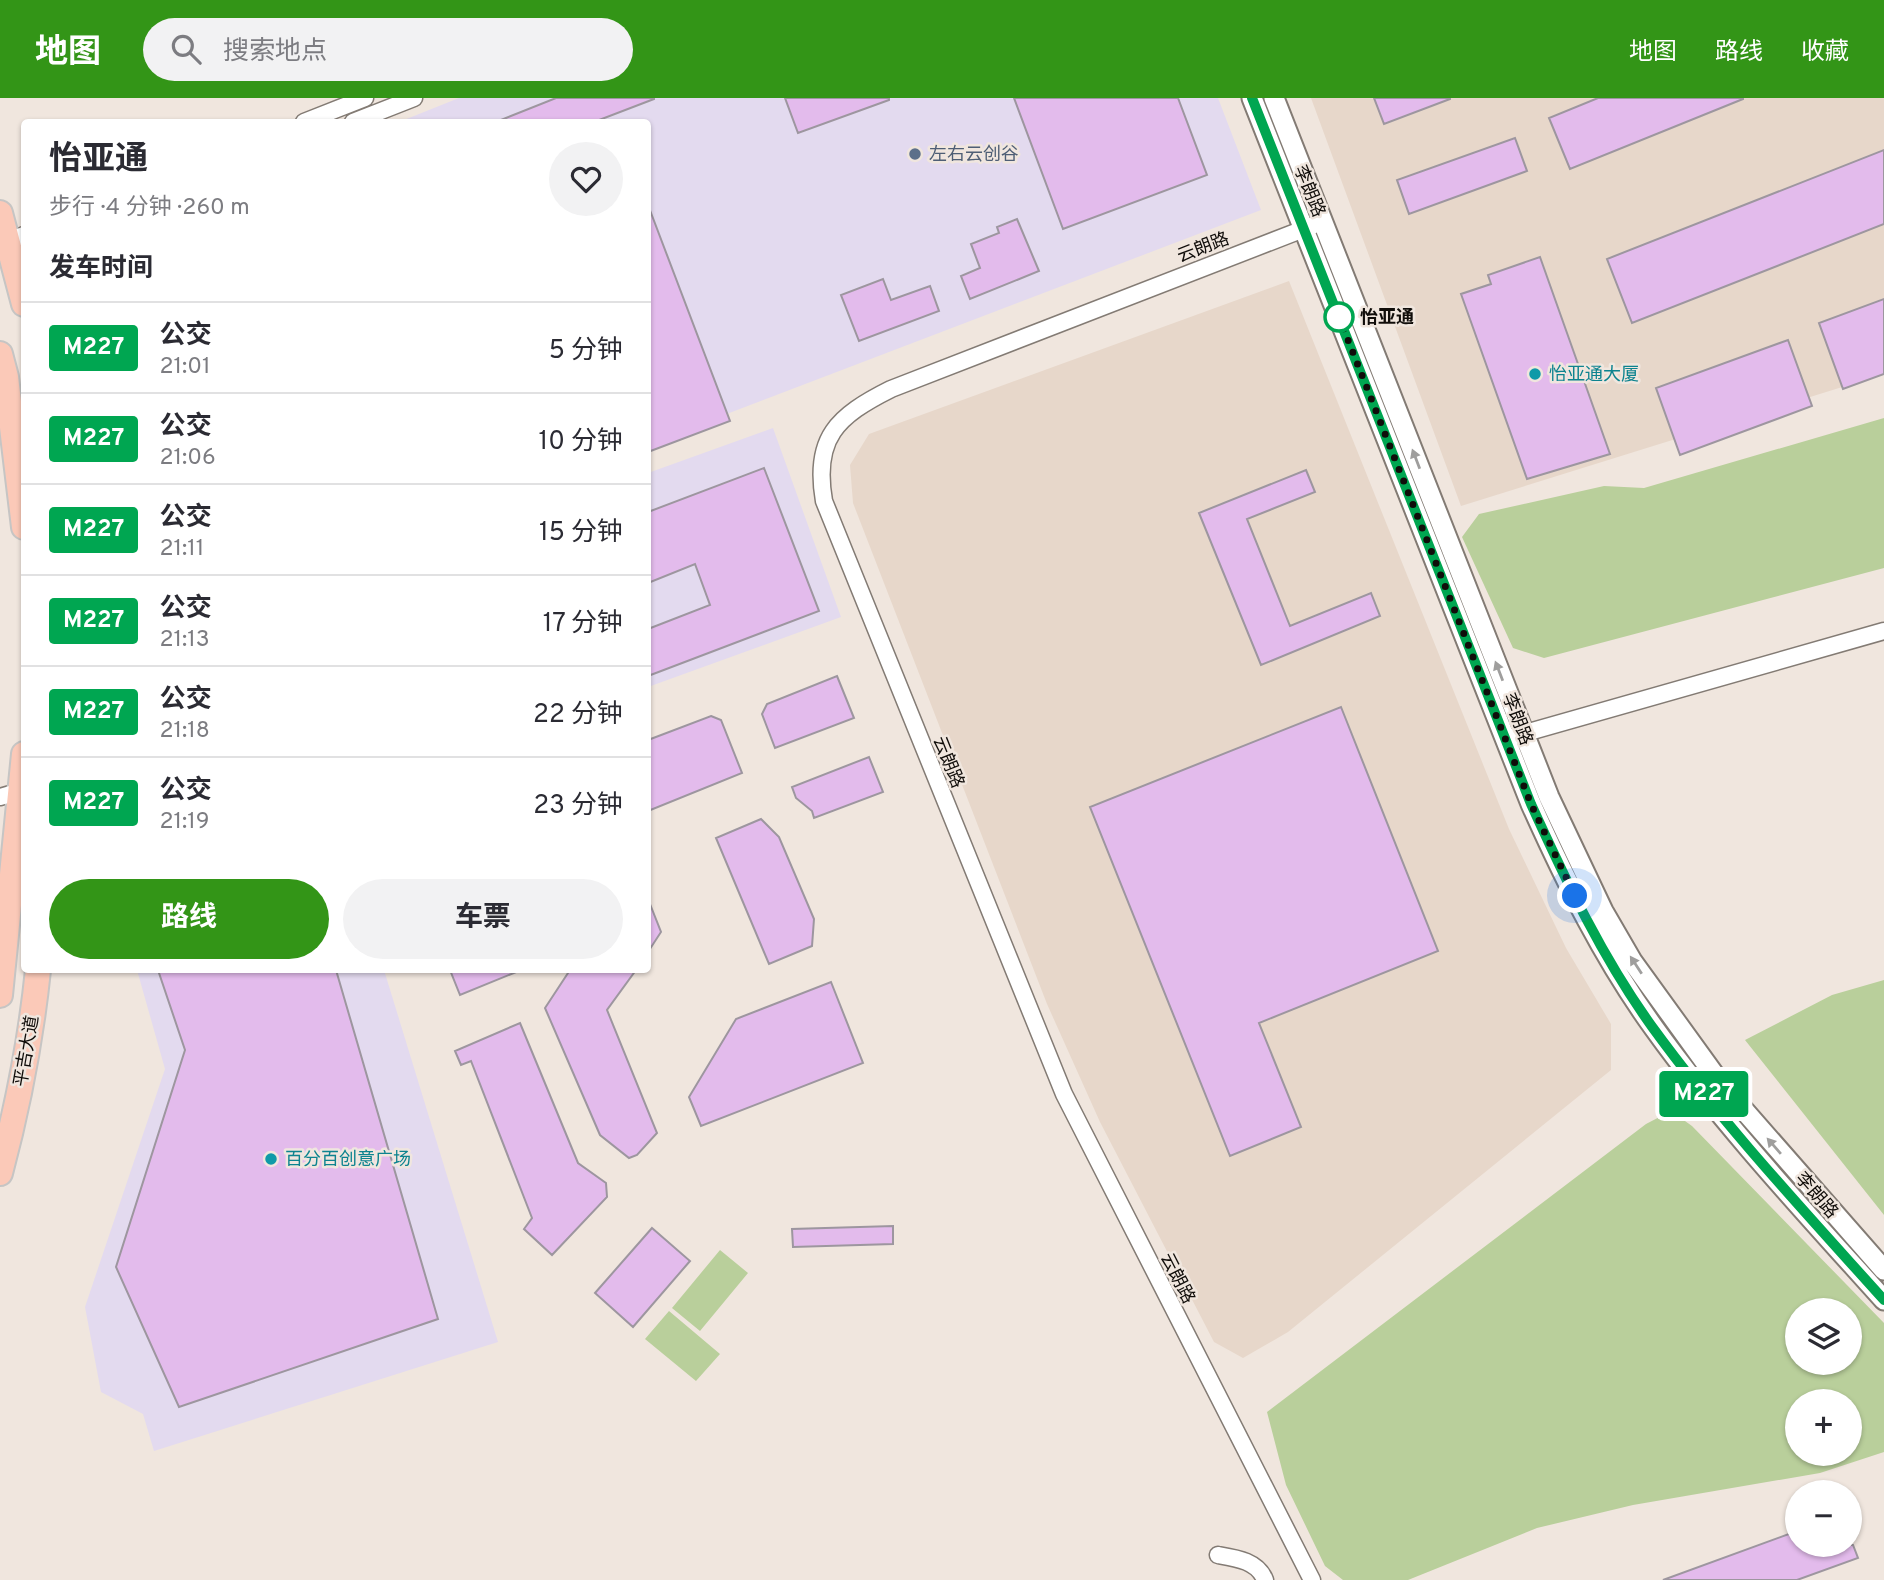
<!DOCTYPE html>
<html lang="zh">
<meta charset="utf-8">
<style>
body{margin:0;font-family:Overpass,"Noto Sans SC",sans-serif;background:#f2f2f3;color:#2b2b33;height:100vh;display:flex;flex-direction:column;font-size:26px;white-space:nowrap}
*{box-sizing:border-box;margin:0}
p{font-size:23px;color:#7c7c81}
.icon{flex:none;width:38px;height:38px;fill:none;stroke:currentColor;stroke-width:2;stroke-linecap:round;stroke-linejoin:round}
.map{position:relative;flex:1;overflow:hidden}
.drawer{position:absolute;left:21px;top:21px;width:630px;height:854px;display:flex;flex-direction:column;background:#fff;border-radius:7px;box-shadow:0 2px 5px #0004}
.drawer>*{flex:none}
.badge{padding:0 14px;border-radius:5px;font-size:24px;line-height:46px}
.buttons{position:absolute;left:1785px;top:1200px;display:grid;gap:14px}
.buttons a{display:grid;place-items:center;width:77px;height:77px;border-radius:50%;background:#fff;box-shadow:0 2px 5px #0004;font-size:35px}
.you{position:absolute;width:35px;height:35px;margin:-18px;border:5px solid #fff;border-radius:50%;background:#1a73e8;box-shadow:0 0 0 10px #1a73e833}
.map>.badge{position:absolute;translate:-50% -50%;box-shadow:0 0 0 4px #fff}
h2{padding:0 28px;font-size:26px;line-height:63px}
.round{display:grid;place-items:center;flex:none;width:74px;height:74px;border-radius:37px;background:#f2f2f3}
.overview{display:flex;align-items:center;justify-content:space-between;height:119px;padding:0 28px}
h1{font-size:33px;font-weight:700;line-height:52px}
.action{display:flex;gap:14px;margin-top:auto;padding:14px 28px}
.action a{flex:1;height:80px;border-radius:42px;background:#339517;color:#fff;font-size:28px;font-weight:700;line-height:80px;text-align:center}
.action a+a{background:#f2f2f3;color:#2b2b33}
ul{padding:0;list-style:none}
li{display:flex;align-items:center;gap:21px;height:91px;padding:0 28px;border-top:2px solid #e1e1e2}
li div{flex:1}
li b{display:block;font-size:26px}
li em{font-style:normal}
li .badge{min-width:77px;font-weight:700;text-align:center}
header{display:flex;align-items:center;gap:42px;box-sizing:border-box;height:98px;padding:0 35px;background:#339517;color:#fff}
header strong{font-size:33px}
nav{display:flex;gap:38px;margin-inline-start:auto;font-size:24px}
.search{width:490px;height:63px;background:#f2f2f3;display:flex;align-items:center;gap:18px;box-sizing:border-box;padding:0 24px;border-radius:38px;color:#7c7c81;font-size:26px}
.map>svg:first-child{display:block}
</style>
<header>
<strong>地图</strong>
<div class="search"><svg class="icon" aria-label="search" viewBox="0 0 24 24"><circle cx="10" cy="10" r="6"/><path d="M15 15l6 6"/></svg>搜索地点</div>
<nav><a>地图</a><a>路线</a><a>收藏</a></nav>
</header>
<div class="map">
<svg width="1884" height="1482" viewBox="0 0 1884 1482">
<rect width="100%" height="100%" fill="#f0e6de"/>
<!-- commercial -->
<path fill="#e3daef" d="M 459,0 L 1218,0 L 1261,112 L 648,346 L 648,24 L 399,24 Z
M 773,330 L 841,519 L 648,589 L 648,375 Z
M 137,872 L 384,872 L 498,1244 L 154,1353 L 143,1316 L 101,1294 L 85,1209 L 165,971 Z"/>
<!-- built -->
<path fill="#e7d7ca" d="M 1311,0 L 1884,0 L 1884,276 L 1461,408 Z
M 1289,183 L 1509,731 L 1566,850 L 1611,926 L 1611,972 L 1288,1234 L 1243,1260 L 1214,1244 L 1100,1024 L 1047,906 L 853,405 L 850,367 L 869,336 Z"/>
<!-- green -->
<path fill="#b9cf9b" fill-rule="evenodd" d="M 1884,320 L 1884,470 L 1544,560 L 1513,550 L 1462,439 L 1479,416 L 1604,388 L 1644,390 Z
M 1884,882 L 1884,1117 L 1745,942 L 1832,897 Z
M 1671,1013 L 1692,1028 L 1884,1225 L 1884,1354 L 1820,1375 L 1633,1407 L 1537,1430 L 1408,1482 L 1343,1482 L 1325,1468 L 1286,1387 L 1267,1314 L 1646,1026 ZM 1797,1213 L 1850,1213 L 1850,1265 L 1797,1265 ZM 1797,1304 L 1850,1304 L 1850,1356 L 1797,1356 Z
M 720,1152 L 748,1175 L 700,1233 L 672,1210 Z
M 669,1213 L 720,1256 L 696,1283 L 645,1241 Z"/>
<!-- building -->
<path fill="#e3bbec" stroke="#9d969f" stroke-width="2" d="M 556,0 L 654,0 L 654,1 L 594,24 L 496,24 Z
M 785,0 L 889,0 L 889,2 L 798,35 Z
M 1014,0 L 1178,0 L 1207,77 L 1063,131 Z
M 1374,0 L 1450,0 L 1450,1 L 1384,26 Z
M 1598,0 L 1743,0 L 1743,1 L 1570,71 L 1549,20 Z
M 1515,40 L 1527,73 L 1409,116 L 1397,82 Z
M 1884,52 L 1884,126 L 1632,225 L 1607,161 Z
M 648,107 L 730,323 L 648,354 Z
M 1017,121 L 1039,173 L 970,201 L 961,178 L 980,170 L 971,146 L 999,135 L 997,129 Z
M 1540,159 L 1610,356 L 1527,381 L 1461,196 L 1491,186 L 1488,177 Z
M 883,181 L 891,202 L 930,188 L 939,213 L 859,243 L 841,197 Z
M 1884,201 L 1884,276 L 1843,291 L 1819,225 Z
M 1788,242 L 1812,308 L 1680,357 L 1656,290 Z
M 764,370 L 819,513 L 648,578 L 648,531 L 710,507 L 695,466 L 648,485 L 648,414 Z
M 1306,372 L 1315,394 L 1247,421 L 1290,528 L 1371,495 L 1380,518 L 1261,567 L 1199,415 Z
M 837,578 L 854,620 L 775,650 L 762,616 L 767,606 Z
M 1341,609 L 1438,853 L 1259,925 L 1301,1029 L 1230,1058 L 1090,709 Z
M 711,618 L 721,622 L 742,675 L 648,713 L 648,642 Z
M 869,659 L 883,694 L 814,720 L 812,713 L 796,700 L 792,689 Z
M 761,721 L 779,739 L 814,821 L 812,848 L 769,866 L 716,740 Z
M 648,801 L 661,834 L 648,854 Z
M 158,872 L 336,872 L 438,1221 L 179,1309 L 116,1169 L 185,952 Z
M 450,872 L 521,872 L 460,897 Z
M 570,872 L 636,872 L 607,912 L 657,1035 L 637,1057 L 629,1060 L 600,1037 L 545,910 Z
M 831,884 L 863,965 L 701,1028 L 689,999 L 736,921 Z
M 520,925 L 578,1065 L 606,1085 L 607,1099 L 552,1157 L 524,1131 L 532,1120 L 471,963 L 461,967 L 455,953 Z
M 893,1128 L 893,1146 L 793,1149 L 792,1131 Z
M 652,1130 L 690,1163 L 633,1229 L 595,1195 Z
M 1797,1433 L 1797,1447 L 1853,1447 L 1858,1460 L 1797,1482 L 1663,1482 Z"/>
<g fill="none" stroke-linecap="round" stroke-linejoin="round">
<defs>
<path id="minor" d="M 304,24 L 365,0
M 353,24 L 414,0
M 0,147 L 24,137
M 1515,638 L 1884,533
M 0,699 L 21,693
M 1218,1457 C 1236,1460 1258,1463 1265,1482
M 1312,1482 L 1064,996 L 824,403 C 813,340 837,318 891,291 L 1314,127"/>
<path id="tertiary" d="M 1252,0 L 1531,706 C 1566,784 1604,861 1654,930 C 1723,1026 1805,1114 1884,1202
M 1274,0 L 1549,699 L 1603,813 L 1632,863 L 1721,986 L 1884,1172"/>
<path id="primary" d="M 0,115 L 24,206
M 0,256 L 6,279 L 24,429
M 0,897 L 24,656
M 0,1075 C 18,1008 31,940 38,872"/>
</defs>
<!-- minor casing -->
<use href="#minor" stroke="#837b74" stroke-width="19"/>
<!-- tertiary casing -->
<use href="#tertiary" stroke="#837b74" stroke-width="23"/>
<!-- primary casing -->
<use href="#primary" stroke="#c6c5c4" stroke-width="28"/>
<!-- minor -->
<use href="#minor" stroke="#fff" stroke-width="16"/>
<!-- tertiary -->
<use href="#tertiary" stroke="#fff" stroke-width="19"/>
<!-- primary -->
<use href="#primary" stroke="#fbc9b8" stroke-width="24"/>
</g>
<!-- one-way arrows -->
<defs><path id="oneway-solid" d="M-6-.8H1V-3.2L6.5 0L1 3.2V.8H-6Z" transform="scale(1.75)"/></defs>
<g fill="#9f9e9d">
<use href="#oneway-solid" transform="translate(1416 361) rotate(-111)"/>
<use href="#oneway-solid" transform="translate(1499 573) rotate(-111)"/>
<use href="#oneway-solid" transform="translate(1636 867) rotate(-123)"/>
<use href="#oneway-solid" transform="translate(1774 1048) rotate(-131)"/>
</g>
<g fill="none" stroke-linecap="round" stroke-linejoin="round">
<defs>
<path id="line" d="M 1252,0 L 1531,706 C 1566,783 1603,861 1653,930 C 1723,1026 1805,1114 1884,1202"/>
</defs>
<!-- line casing -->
<use href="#line" stroke="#fff" stroke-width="16"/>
<!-- line -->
<use href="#line" stroke="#00a651" stroke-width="10"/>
<!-- walk -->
<path stroke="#100d0a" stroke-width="7" stroke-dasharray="0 12.6" d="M 1339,219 L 1531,706 L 1575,798"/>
</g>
<!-- markers -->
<circle fill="#5c6f8a" stroke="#f0e6de" stroke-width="2.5" cx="915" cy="56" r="7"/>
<circle fill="#fff" stroke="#00a651" stroke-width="3.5" cx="1339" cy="219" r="14"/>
<g fill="#0f9aa8" stroke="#f0e6de" stroke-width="2.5">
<circle cx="1535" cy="276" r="7"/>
<circle cx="271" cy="1061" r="7"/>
</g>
<g text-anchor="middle" stroke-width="5" stroke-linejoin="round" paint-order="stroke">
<!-- service labels -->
<g font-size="18" fill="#4e5e75" stroke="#f0e6de" text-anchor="start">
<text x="929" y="62">左右云创谷</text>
</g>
<!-- street labels -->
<g font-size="18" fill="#100d0a" stroke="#f0e6de">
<text transform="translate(1310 93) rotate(68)" y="6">李朗路</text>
<text transform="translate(1203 149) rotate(-21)" y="6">云朗路</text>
<text transform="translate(1518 621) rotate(69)" y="6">李朗路</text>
<text transform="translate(949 664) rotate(68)" y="6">云朗路</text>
<text transform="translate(26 953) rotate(-80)" y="6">平吉大道</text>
<text transform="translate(1817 1097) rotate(49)" y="6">李朗路</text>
<text transform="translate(1178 1180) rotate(63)" y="6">云朗路</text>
</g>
<!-- stop labels -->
<g font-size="18" font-weight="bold" fill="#100d0a" stroke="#f0e6de" text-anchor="start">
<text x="1360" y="225">怡亚通</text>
</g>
<!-- culture labels -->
<g font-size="18" fill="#0d838f" stroke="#f0e6de" text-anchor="start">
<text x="1549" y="282">怡亚通大厦</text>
<text x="285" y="1067">百分百创意广场</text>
</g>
</g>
</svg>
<div class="buttons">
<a><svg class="icon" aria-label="layers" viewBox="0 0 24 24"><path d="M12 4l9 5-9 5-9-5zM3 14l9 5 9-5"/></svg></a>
<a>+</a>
<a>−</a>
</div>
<div class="you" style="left:1575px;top:798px"></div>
<b class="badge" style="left:1704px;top:996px;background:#00a651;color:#fff">M227</b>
<section class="drawer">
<div class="overview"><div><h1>怡亚通</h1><p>步行 · 4 分钟 · 260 m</p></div><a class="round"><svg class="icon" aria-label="heart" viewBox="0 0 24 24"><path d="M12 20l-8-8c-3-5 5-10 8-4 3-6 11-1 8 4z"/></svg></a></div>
<h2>发车时间</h2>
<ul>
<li><span class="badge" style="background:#00a651;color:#fff">M227</span><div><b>公交</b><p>21:01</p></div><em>5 分钟</em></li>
<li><span class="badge" style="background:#00a651;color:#fff">M227</span><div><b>公交</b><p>21:06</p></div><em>10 分钟</em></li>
<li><span class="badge" style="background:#00a651;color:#fff">M227</span><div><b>公交</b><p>21:11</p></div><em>15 分钟</em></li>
<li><span class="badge" style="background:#00a651;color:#fff">M227</span><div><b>公交</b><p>21:13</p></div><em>17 分钟</em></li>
<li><span class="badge" style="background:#00a651;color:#fff">M227</span><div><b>公交</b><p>21:18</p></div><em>22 分钟</em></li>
<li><span class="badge" style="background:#00a651;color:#fff">M227</span><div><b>公交</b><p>21:19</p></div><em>23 分钟</em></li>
</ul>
<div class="action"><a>路线</a><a>车票</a></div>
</section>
</div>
